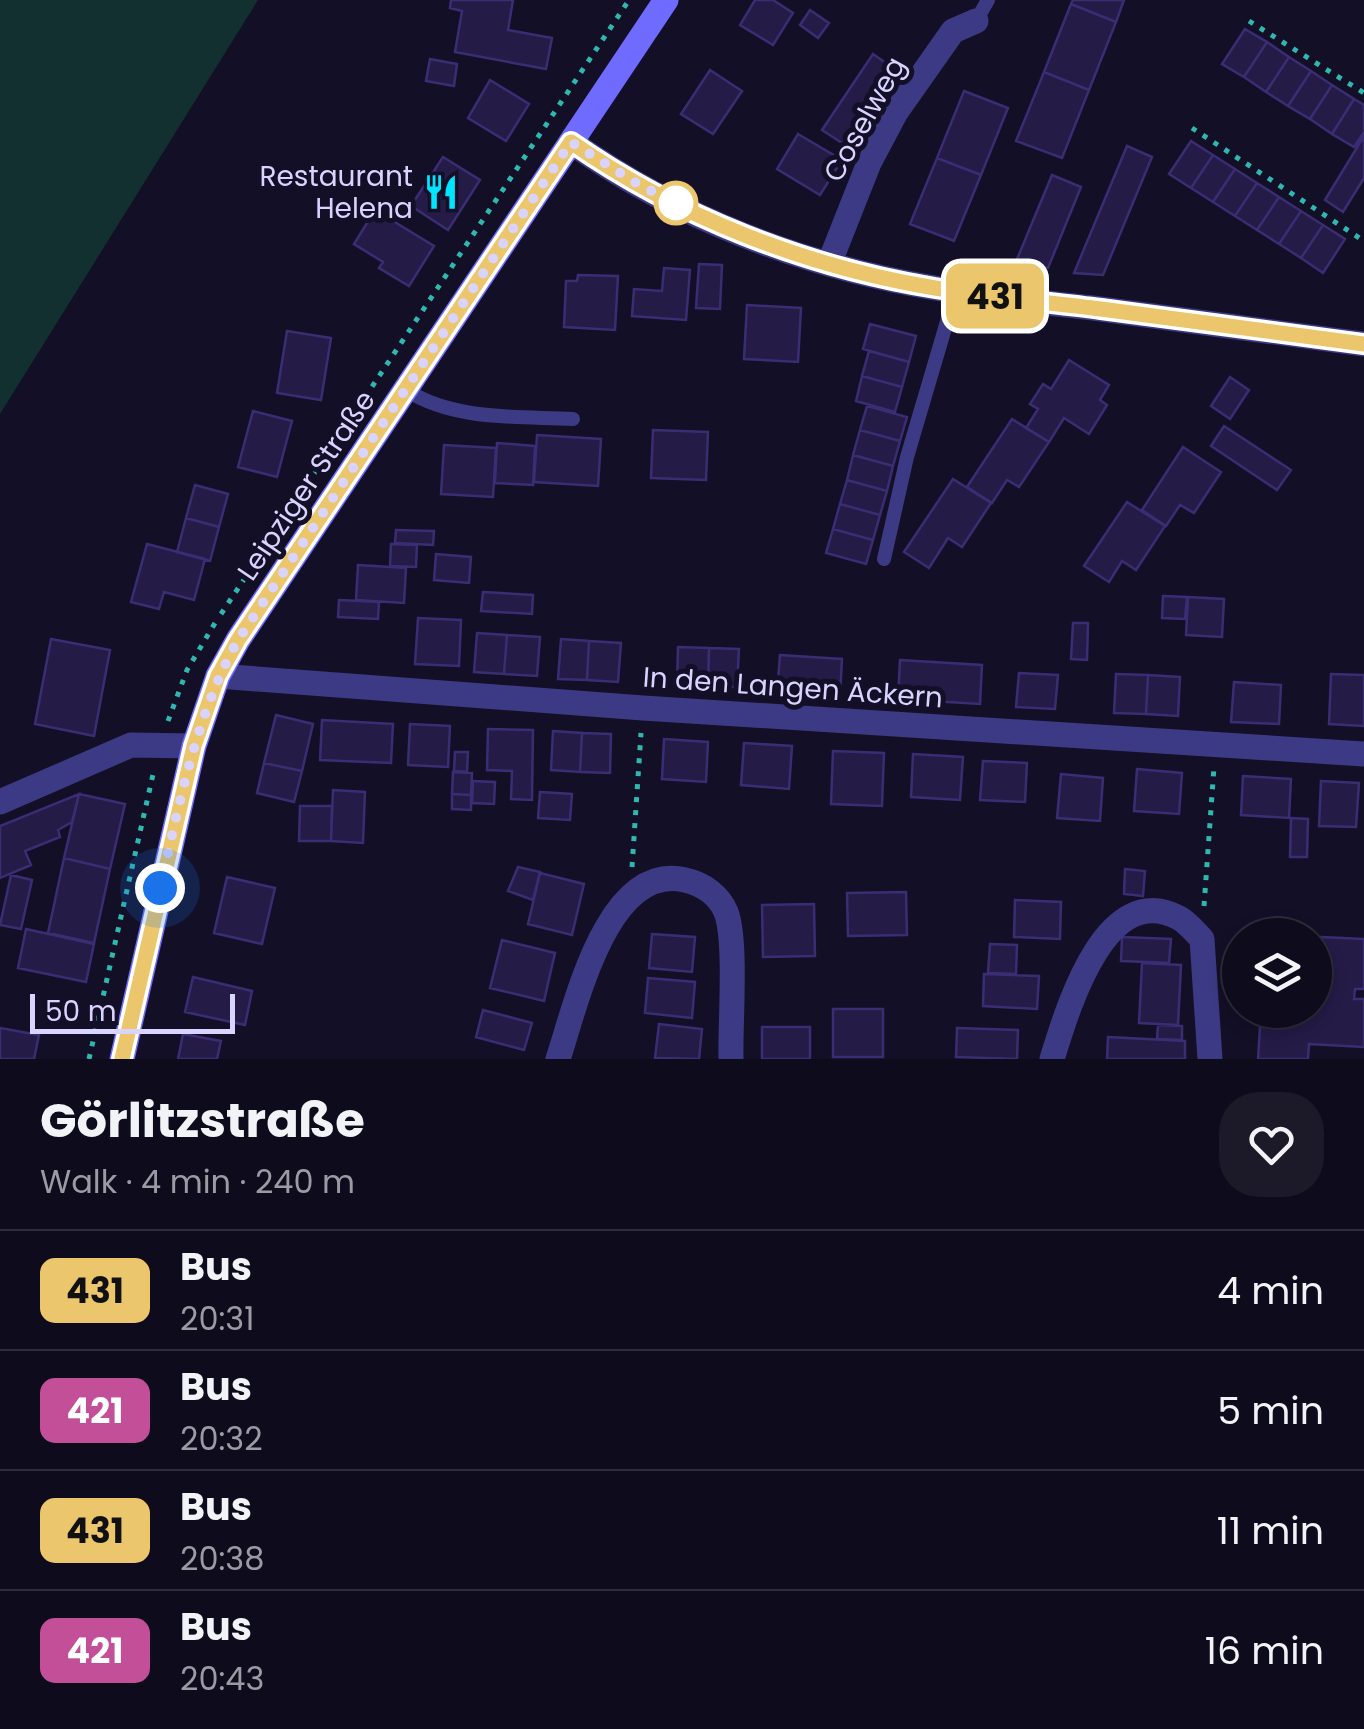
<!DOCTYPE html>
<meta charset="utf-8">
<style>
body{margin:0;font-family:Poppins,sans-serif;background:#1c1929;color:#f1f3f6;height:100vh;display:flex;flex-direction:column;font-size:38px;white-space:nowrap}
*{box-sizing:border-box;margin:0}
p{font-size:32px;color:#9b9ba3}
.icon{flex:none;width:55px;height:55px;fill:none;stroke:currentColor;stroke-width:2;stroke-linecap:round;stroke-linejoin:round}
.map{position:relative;height:1059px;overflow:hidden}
.panel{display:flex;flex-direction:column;background:#0e0b1c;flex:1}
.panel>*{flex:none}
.badge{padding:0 20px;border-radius:15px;font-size:35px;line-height:65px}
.controls{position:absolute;left:1222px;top:918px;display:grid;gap:20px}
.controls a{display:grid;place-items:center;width:110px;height:110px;border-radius:50%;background:#0e0b1c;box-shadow:0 5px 15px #0003,0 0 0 2px #2e2b3b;font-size:50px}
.scale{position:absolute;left:30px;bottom:25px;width:205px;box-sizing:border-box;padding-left:10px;border:5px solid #d9d4ff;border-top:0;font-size:28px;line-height:35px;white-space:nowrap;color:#d9d4ff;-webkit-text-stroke:8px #130f26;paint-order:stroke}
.you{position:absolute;width:50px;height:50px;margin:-25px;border:8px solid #fff;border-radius:50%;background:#1a73e8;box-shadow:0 0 0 15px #1a73e833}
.map>.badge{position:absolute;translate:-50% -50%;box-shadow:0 0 0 5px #fff}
.round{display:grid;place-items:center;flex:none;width:105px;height:105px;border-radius:40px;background:#1c1929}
.headline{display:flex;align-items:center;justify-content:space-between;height:170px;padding:0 40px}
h1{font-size:48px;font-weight:700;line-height:75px}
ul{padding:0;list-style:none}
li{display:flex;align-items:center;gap:30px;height:120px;padding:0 40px;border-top:2px solid #2e2b3b}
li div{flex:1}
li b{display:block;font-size:38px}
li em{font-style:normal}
li .badge{min-width:110px;font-weight:700;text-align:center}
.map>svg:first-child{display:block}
</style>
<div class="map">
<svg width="1364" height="1059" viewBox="0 0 1364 1059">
<rect width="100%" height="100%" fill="#130f26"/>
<!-- green -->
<path fill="#12302f" d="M 0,0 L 258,0 L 0,414 Z"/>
<!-- building -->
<path fill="#241b47" stroke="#3b2d73" stroke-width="2.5" d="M 451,0 L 513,0 L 508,30 L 552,38 L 546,69 L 455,52 L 462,11 L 450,8 Z
M 755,0 L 773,0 L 793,13 L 773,45 L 740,25 Z
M 1073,0 L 1124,0 L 1116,22 L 1071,4 Z
M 1071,4 L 1116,22 L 1089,90 L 1044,72 Z
M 810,10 L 829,23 L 818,38 L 800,25 Z
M 1245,29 L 1267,42 L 1244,77 L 1222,64 Z
M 1267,42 L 1289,57 L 1266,92 L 1244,77 Z
M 873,54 L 893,68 L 842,143 L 822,130 Z
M 1289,57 L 1311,71 L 1288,106 L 1266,92 Z
M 430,59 L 457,64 L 454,86 L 426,81 Z
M 710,70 L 742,91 L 713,134 L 681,114 Z
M 1311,71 L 1332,85 L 1310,119 L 1288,106 Z
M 1044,72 L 1089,90 L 1062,158 L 1016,141 Z
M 490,80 L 529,104 L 506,141 L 468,118 Z
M 1332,85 L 1354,99 L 1332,134 L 1310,119 Z
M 964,91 L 1008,108 L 981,175 L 937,158 Z
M 1354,99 L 1364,105 L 1364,132 L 1354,147 L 1332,134 Z
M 798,134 L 842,160 L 820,195 L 777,169 Z
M 1364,136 L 1364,178 L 1343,212 L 1325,200 Z
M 1191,141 L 1213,155 L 1191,188 L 1169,174 Z
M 1127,146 L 1152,157 L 1103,275 L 1074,273 Z
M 1213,155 L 1235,169 L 1213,202 L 1191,188 Z
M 443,157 L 480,180 L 448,230 L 411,206 Z
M 937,158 L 981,175 L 954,241 L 910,224 Z
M 1235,169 L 1257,183 L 1235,216 L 1213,202 Z
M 1052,175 L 1081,187 L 1048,268 L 1015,264 Z
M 1257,183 L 1279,197 L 1257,230 L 1235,216 Z
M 1279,197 L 1301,211 L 1279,244 L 1257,230 Z
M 375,210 L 434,246 L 409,286 L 379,268 L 383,262 L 354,244 Z
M 1301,211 L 1323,225 L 1301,258 L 1279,244 Z
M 1323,225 L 1345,239 L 1323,273 L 1301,258 Z
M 699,264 L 722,265 L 720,309 L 696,308 Z
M 664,268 L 690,270 L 686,320 L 632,316 L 634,289 L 662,291 Z
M 578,275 L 618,276 L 615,330 L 564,327 L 566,281 L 577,281 Z
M 747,305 L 801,308 L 798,362 L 744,359 Z
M 870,324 L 916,336 L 909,362 L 863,349 Z
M 287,331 L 331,338 L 321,400 L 277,393 Z
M 869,351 L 909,362 L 902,387 L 862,376 Z
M 1069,360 L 1109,385 L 1100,400 L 1107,405 L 1089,434 L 1064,418 L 1049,442 L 1026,428 L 1038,409 L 1030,404 L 1043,384 L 1051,389 Z
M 862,376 L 902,387 L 895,412 L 856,401 Z
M 1230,377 L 1249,390 L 1230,419 L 1211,406 Z
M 867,406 L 907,417 L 900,441 L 860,430 Z
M 253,411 L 292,421 L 277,477 L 238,467 Z
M 1012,419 L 1049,442 L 1019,487 L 1007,480 L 992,503 L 967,487 Z
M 1224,426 L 1291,470 L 1277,490 L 1211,446 Z
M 653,430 L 708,432 L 706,480 L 651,478 Z
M 860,430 L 900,441 L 893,466 L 853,455 Z
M 537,435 L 601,439 L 598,486 L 534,482 Z
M 497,443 L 535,446 L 533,485 L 495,483 Z
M 444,445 L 496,448 L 493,497 L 441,494 Z
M 1183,447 L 1221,472 L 1194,513 L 1180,505 L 1166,526 L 1142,510 Z
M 853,455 L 893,466 L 887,491 L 847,480 Z
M 953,479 L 991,503 L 962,547 L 948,538 L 929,568 L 904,552 Z
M 847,480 L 887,491 L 880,515 L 840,504 Z
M 195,485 L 228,494 L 219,527 L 186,518 Z
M 1127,502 L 1165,526 L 1136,570 L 1122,561 L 1109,582 L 1084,566 Z
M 840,504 L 880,515 L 873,540 L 833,529 Z
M 186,518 L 219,527 L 210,561 L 177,552 Z
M 833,529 L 873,540 L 866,564 L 826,553 Z
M 396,530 L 434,531 L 433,545 L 395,543 Z
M 147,544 L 205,559 L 194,600 L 164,592 L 159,609 L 131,602 Z
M 391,544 L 417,545 L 416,567 L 390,566 Z
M 436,554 L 471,557 L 469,583 L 434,580 Z
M 358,565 L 406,568 L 404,603 L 356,600 Z
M 483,592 L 533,595 L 532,614 L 481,611 Z
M 1163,596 L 1187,597 L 1185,619 L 1162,618 Z
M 1188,597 L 1224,599 L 1222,637 L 1186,635 Z
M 339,600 L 379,602 L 378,619 L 338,617 Z
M 418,618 L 461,620 L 459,666 L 415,664 Z
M 1073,623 L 1088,623 L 1087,660 L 1071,659 Z
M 477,633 L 507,635 L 504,674 L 474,672 Z
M 507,635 L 540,637 L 537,676 L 504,674 Z
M 51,639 L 110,650 L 94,736 L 35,724 Z
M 561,639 L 589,641 L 587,680 L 558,679 Z
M 589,641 L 621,643 L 618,682 L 587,680 Z
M 678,647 L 709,648 L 708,687 L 677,686 Z
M 709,648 L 739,649 L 737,687 L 708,687 Z
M 780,655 L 842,659 L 840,696 L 777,692 Z
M 900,660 L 982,665 L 980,704 L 898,699 Z
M 1019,673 L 1058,675 L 1055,709 L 1016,707 Z
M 1116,674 L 1148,675 L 1146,714 L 1114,713 Z
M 1331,674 L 1364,675 L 1364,726 L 1329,724 Z
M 1148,675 L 1180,677 L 1178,716 L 1146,714 Z
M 1234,682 L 1281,685 L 1279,724 L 1231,722 Z
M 276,715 L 313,724 L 302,771 L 264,763 Z
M 322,720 L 393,724 L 391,763 L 320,760 Z
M 410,724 L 450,726 L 448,767 L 408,765 Z
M 488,729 L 533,730 L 532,800 L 511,799 L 512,771 L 487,770 Z
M 553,731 L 582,733 L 580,772 L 551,770 Z
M 582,733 L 611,734 L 610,773 L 580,772 Z
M 664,739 L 708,742 L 706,782 L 662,779 Z
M 744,743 L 792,746 L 789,789 L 741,785 Z
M 833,751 L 884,753 L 882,806 L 831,804 Z
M 455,752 L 468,752 L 467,772 L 454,771 Z
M 913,754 L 963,757 L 960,800 L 911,797 Z
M 983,761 L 1027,763 L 1025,802 L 980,800 Z
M 264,763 L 302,771 L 294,802 L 257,793 Z
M 1137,769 L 1182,773 L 1179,814 L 1134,811 Z
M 453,772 L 472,773 L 471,795 L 452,794 Z
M 1061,774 L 1103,778 L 1100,821 L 1057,818 Z
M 1243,776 L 1291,779 L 1289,818 L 1241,815 Z
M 473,781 L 495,782 L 494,804 L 472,803 Z
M 1321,781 L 1359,783 L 1356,827 L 1319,826 Z
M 333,790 L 365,792 L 363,843 L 331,841 Z
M 540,792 L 572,794 L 570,820 L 538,818 Z
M 79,794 L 125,804 L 110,869 L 64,858 Z
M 79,794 L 72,822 L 58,830 L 60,837 L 25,851 L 31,865 L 0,878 L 0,826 Z
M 452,794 L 471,795 L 471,810 L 452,809 Z
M 300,806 L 332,806 L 331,841 L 299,841 Z
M 1291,818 L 1308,819 L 1307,857 L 1290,857 Z
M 64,858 L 110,869 L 94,943 L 48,933 Z
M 518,867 L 540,872 L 533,900 L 508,891 Z
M 1125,869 L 1145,871 L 1143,896 L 1124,894 Z
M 540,873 L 584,884 L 572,935 L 528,924 Z
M 11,875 L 32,880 L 21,929 L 0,925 Z
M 227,877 L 275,888 L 262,944 L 214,933 Z
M 906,892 L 907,935 L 848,936 L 847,893 Z
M 1015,900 L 1061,902 L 1060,939 L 1014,937 Z
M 814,904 L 815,956 L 763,957 L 762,905 Z
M 26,929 L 94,944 L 86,982 L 18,968 Z
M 652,934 L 695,937 L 692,972 L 649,968 Z
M 1122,937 L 1171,939 L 1169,963 L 1121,961 Z
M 1321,937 L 1364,939 L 1364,989 L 1355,989 L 1354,999 L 1364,999 L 1364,1047 L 1309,1044 L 1308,1059 L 1258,1059 L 1261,1010 L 1315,1010 L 1315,960 L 1320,961 Z
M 502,940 L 555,953 L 544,1001 L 490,988 Z
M 990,944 L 1017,945 L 1016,974 L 988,973 Z
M 1234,955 L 1240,956 L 1240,1003 L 1231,1002 Z
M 1142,963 L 1181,965 L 1178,1025 L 1139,1023 Z
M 984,974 L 1039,976 L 1037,1009 L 983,1006 Z
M 193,977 L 252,991 L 245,1025 L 185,1012 Z
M 648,978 L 695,982 L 692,1018 L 645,1013 Z
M 833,1009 L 883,1009 L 883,1057 L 833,1057 Z
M 483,1010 L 532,1023 L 524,1050 L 476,1037 Z
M 659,1024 L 702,1029 L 699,1059 L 655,1058 Z
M 1158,1025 L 1182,1026 L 1182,1040 L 1157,1039 Z
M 762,1027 L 810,1027 L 810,1059 L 762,1059 Z
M 0,1028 L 39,1035 L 34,1059 L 0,1059 Z
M 957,1028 L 1018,1030 L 1017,1059 L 956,1057 Z
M 183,1034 L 221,1041 L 217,1059 L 178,1059 Z
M 1108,1037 L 1185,1041 L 1185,1059 L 1107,1059 Z"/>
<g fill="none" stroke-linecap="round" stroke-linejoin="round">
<!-- path -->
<path stroke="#2fb8b0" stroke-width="5" stroke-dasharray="5 8" stroke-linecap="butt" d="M 1249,21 L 1364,93
M 1192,128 L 1364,241
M 221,614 L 629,0
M 168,721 L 187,670 L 215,623
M 632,867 L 641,733
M 1204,906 L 1214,767
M 89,1059 L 154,770"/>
<!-- lane -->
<path stroke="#3d3a85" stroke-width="14" d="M 976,21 L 988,0
M 406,390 C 455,421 516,416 573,419
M 884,559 L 907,457 L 956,291"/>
<!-- street -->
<path stroke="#3d3a85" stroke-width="25" d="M 571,142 C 677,218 807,267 935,288 C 987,297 1040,302 1093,308 C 1183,320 1274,332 1364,344
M 829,264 L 869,163 L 896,112 L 953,31 L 976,21
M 218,676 L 643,708 L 1364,754
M 0,802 L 131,745 L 194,746
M 558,1059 C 576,1005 607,862 685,880 C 703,884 719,895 726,912 C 737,941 730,1024 731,1059
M 1052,1059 C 1067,1011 1105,878 1179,918 C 1187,922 1195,932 1202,939 L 1210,1059"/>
<!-- secondary -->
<path stroke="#6f6bff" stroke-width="25" d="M 122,1059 L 194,746 L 218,676 L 238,640 L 666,0"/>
</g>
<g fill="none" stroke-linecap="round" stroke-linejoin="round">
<defs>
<path id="line" d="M 122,1059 L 194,746 L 218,676 L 238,640 L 571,142 C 678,217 807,267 935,288 C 990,297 1045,302 1101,309 C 1188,320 1276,332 1364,344"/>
</defs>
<!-- line casing -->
<use href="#line" stroke="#fff" stroke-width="22"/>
<!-- line -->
<use href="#line" stroke="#ebc66c" stroke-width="15"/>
<!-- walk -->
<path stroke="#d9d4ff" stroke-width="10" stroke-dasharray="0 18" d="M 160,888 C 180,803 195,717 238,640 L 571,142 L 641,186 L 683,206 L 676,203"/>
</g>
<!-- icons -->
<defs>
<symbol id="restaurant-bare" viewBox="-9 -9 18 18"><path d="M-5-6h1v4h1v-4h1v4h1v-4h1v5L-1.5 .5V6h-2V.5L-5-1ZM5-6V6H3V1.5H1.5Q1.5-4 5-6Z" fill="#00e5ff" stroke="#130f26" stroke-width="2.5" paint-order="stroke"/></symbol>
</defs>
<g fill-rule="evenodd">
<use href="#restaurant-bare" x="416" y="167" width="50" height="50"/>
</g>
<!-- markers -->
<circle fill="#fff" stroke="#ebc66c" stroke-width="5" cx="676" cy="203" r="20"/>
<g text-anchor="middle" stroke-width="10" stroke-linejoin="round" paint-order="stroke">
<!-- street labels -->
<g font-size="28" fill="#d9d4ff" stroke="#130f26">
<text transform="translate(864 119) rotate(-61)" y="10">Coselweg</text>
<text transform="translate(306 485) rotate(-56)" y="10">Leipziger Straße</text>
<text transform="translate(793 687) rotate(4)" y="10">In den Langen Äckern</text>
</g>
<!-- poi labels -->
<g font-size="28" fill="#d9d4ff" stroke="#130f26" text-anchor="end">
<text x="413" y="186">Restaurant<tspan x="413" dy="32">Helena</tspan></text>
</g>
</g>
</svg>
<div class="controls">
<a><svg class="icon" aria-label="layers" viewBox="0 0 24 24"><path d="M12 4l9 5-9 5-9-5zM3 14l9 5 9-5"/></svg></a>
</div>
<div class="scale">50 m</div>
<div class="you" style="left:160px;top:888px"></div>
<b class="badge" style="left:995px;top:296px;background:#ebc66c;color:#111">431</b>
</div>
<section class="panel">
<div class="headline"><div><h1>Görlitzstraße</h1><p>Walk · 4 min · 240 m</p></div><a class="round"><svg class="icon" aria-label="heart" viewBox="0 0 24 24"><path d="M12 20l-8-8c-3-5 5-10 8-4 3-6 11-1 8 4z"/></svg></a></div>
<ul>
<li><span class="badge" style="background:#ebc66c;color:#111">431</span><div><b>Bus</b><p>20:31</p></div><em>4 min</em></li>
<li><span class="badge" style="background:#c24f97;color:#fff">421</span><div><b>Bus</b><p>20:32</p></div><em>5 min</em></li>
<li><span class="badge" style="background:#ebc66c;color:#111">431</span><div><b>Bus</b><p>20:38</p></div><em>11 min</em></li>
<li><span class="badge" style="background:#c24f97;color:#fff">421</span><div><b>Bus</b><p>20:43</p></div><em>16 min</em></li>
</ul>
</section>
